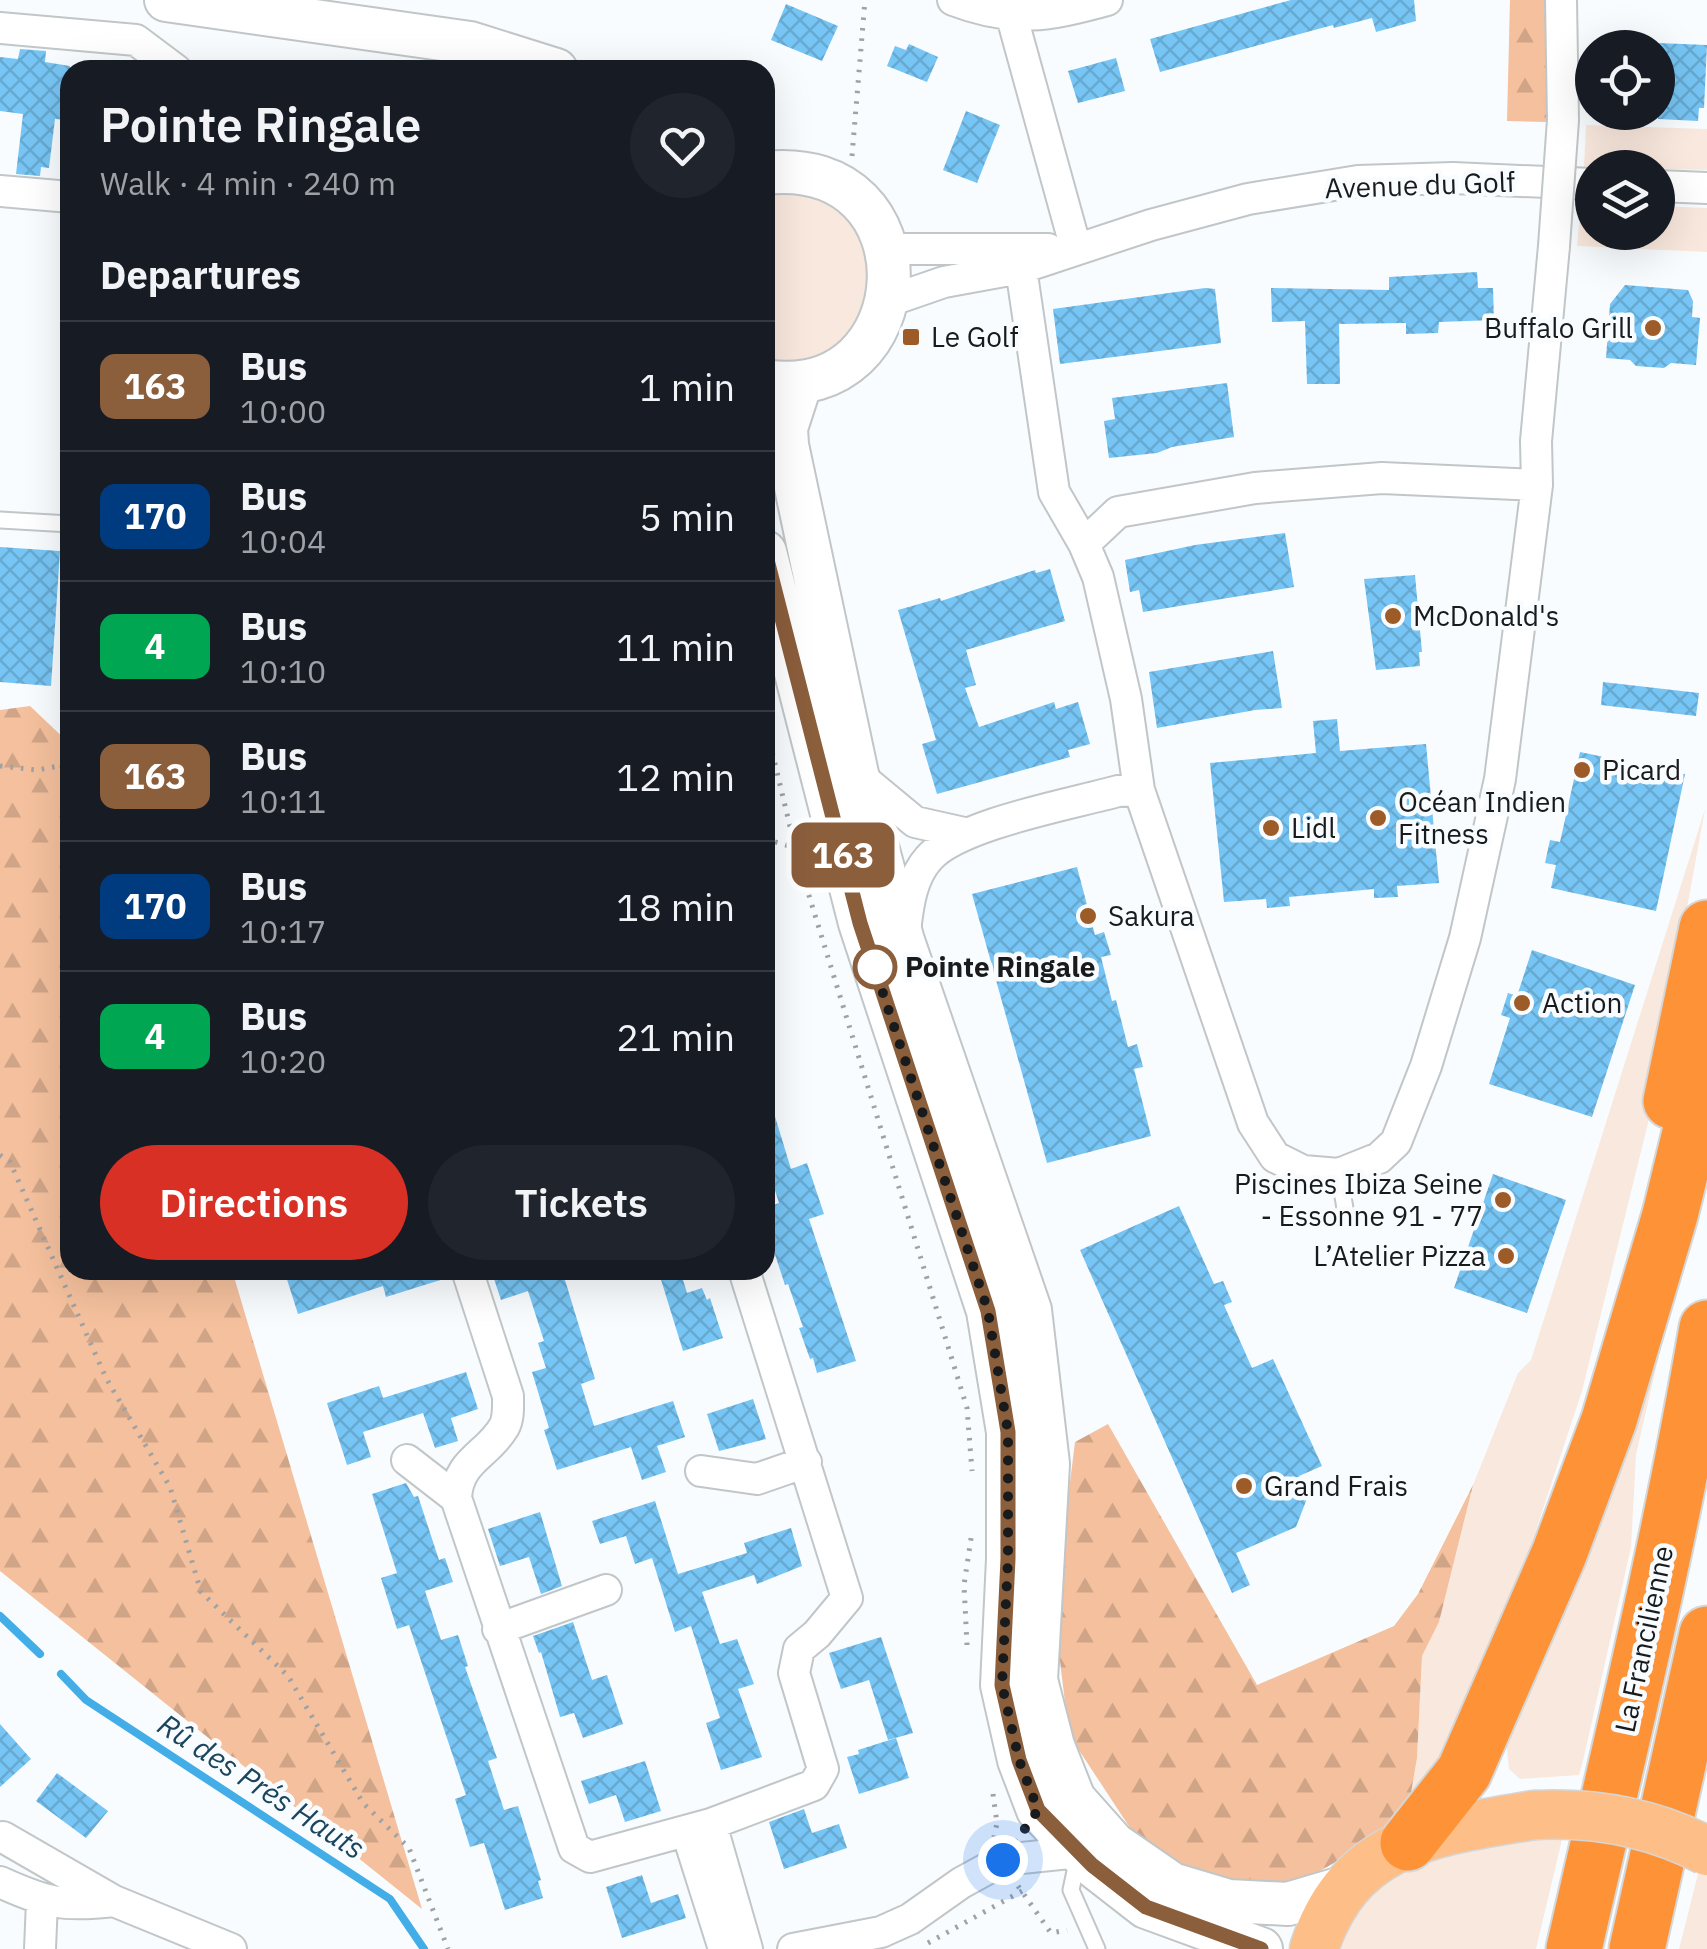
<!DOCTYPE html>
<meta charset="utf-8">
<style>
body{margin:0;font-family:"IBM Plex Sans",sans-serif;background:#20242c;color:#f1f3f6;height:100vh;display:flex;flex-direction:column;font-size:38px;white-space:nowrap}
*{box-sizing:border-box;margin:0}
p{font-size:32px;color:#9ea1a6}
.icon{flex:none;width:55px;height:55px;fill:none;stroke:currentColor;stroke-width:2;stroke-linecap:round;stroke-linejoin:round}
.map{position:relative;flex:1;overflow:hidden}
.drawer{position:absolute;left:60px;top:60px;width:715px;height:1220px;display:flex;flex-direction:column;background:#171b24;border-radius:30px;box-shadow:0 10px 40px #0002}
.drawer>*{flex:none}
.badge{padding:0 20px;border-radius:15px;font-size:35px;line-height:65px}
.controls{position:absolute;left:1575px;top:30px;display:grid;gap:20px}
.controls a{display:grid;place-items:center;width:100px;height:100px;border-radius:50%;background:#171b24;box-shadow:0 10px 40px #0002;font-size:50px}
.you{position:absolute;width:50px;height:50px;margin:-25px;border:8px solid #fff;border-radius:50%;background:#1a73e8;box-shadow:0 0 0 15px #1a73e833}
.map>.badge{position:absolute;translate:-50% -50%;box-shadow:0 0 0 5px #fff}
h2{padding:0 40px;font-size:38px;line-height:90px}
.round{display:grid;place-items:center;flex:none;width:105px;height:105px;border-radius:52px;background:#20242c}
.summary{display:flex;align-items:center;justify-content:space-between;height:170px;padding:0 40px}
h1{font-size:48px;font-weight:600;line-height:75px}
.action{display:flex;gap:20px;margin-top:auto;padding:20px 40px}
.action a{flex:1;height:115px;border-radius:60px;background:#d93025;color:#fff;font-size:40px;font-weight:600;line-height:115px;text-align:center}
.action a+a{background:#20242c;color:#f1f3f6}
ul{padding:0;list-style:none}
li{display:flex;align-items:center;gap:30px;height:130px;padding:0 40px;border-top:2px solid #363941}
li div{flex:1}
li b{display:block;font-size:38px}
li em{font-style:normal}
li .badge{min-width:110px;font-weight:700;text-align:center}
.map>svg:first-child{display:block}
</style>
<div class="map">
<svg width="1707" height="1949" viewBox="0 0 1707 1949">
<defs>
<pattern id="forest-firs" width="22" height="20" patternUnits="userSpaceOnUse" patternTransform="scale(2.5)"><rect width="22" height="20" fill="#f4c09d"/><path d="M5 1l3.5 6h-7zM16 11l3.5 6h-7z" fill="#d0a487"/></pattern>
<pattern id="building-cross-hatch" width="8" height="8" patternUnits="userSpaceOnUse" patternTransform="scale(2.5)"><rect width="8" height="8" fill="#77c5f4"/><path d="M0 0l8 8M0 8l8-8" fill="none" stroke="#66a9d1"/></pattern>
</defs>
<rect width="100%" height="100%" fill="#f9fcff"/>
<!-- green -->
<path fill="#f9e8dd" d="M 1586,125 L 1707,129 L 1707,170 L 1584,167 Z
M 799,189 L 849,215 L 873,265 L 864,320 L 824,359 L 765,366 L 765,191 Z
M 1581,203 L 1592,203 L 1592,232 L 1658,232 L 1658,206 L 1707,208 L 1707,252 L 1577,246 Z
M 1705,809 L 1648,1123 L 1582,1391 L 1496,1651 L 1455,1750 L 1408,1810 L 1417,1758 L 1422,1656 L 1439,1622 L 1473,1485 L 1518,1373 L 1531,1360 Z
M 1684,1246 L 1636,1455 L 1631,1547 L 1583,1761 L 1579,1775 L 1520,1779 L 1509,1769 L 1505,1732 Z
M 1565,1827 L 1536,1949 L 1341,1949 C 1347,1936 1351,1918 1361,1907 C 1414,1844 1490,1841 1565,1827 Z
M 1700,1866 L 1707,1870 L 1707,1949 L 1679,1949 Z"/>
<!-- forest -->
<path fill="url(#forest-firs)" d="M 1510,0 L 1550,0 L 1547,122 L 1507,121 Z
M 30,706 L 70,744 L 70,1270 L 232,1270 L 422,1909 L 0,1571 L 0,710 Z
M 1108,1424 L 1257,1685 L 1394,1626 L 1418,1594 L 1473,1485 L 1439,1622 L 1422,1656 L 1417,1758 L 1408,1810 L 1367,1844 L 1292,1887 L 1199,1882 L 1138,1840 L 1069,1735 L 1054,1612 L 1075,1442 Z"/>
<g fill="none" stroke-linecap="round" stroke-linejoin="round">
<!-- stream -->
<path stroke="#43ade7" stroke-width="8" d="M 0,1616 L 40,1654
M 61,1674 L 86,1700 L 390,1899 L 424,1949"/>
</g>
<!-- building -->
<path fill="url(#building-cross-hatch)" d="M 1291,0 L 1414,0 L 1416,21 L 1376,32 L 1372,18 L 1334,28 L 1333,25 L 1160,72 L 1150,39 Z
M 786,4 L 838,26 L 822,61 L 771,40 Z
M 1658,43 L 1707,45 L 1704,108 L 1699,108 L 1698,121 L 1658,119 Z
M 909,44 L 938,57 L 927,82 L 887,66 L 895,46 L 906,50 Z
M 20,49 L 46,51 L 45,62 L 70,66 L 70,120 L 55,119 L 49,168 L 41,167 L 40,176 L 16,174 L 23,114 L 0,111 L 0,57 L 18,59 Z
M 1116,58 L 1125,91 L 1078,103 L 1068,71 Z
M 966,111 L 1000,125 L 977,183 L 943,170 Z
M 1477,272 L 1478,288 L 1493,288 L 1494,320 L 1439,322 L 1438,333 L 1406,334 L 1406,323 L 1339,324 L 1340,384 L 1307,384 L 1305,321 L 1272,322 L 1271,288 L 1389,290 L 1389,277 Z
M 1625,285 L 1688,290 L 1693,301 L 1692,317 L 1700,318 L 1696,365 L 1671,363 L 1664,368 L 1636,366 L 1630,360 L 1606,358 L 1610,304 Z
M 1205,288 L 1215,289 L 1221,343 L 1060,364 L 1053,309 Z
M 1227,383 L 1234,437 L 1172,447 L 1157,453 L 1109,458 L 1104,421 L 1115,419 L 1112,398 Z
M 1285,533 L 1294,587 L 1143,612 L 1139,590 L 1130,592 L 1125,560 L 1195,545 Z
M 0,547 L 60,551 L 51,686 L 0,682 Z
M 1050,569 L 1065,621 L 966,650 L 976,685 L 965,688 L 979,727 L 1054,702 L 1056,709 L 1078,702 L 1090,744 L 1068,750 L 1070,757 L 937,794 L 922,744 L 936,740 L 898,610 L 940,598 L 941,601 L 1035,570 L 1036,573 Z
M 1415,575 L 1422,652 L 1419,652 L 1420,666 L 1376,670 L 1364,579 Z
M 1273,651 L 1282,708 L 1255,710 L 1157,728 L 1149,672 Z
M 1603,682 L 1699,693 L 1696,716 L 1601,705 Z
M 1337,719 L 1340,751 L 1426,744 L 1439,883 L 1397,886 L 1398,897 L 1374,898 L 1374,889 L 1289,897 L 1290,906 L 1267,908 L 1266,899 L 1224,902 L 1210,763 L 1316,753 L 1313,721 Z
M 1580,752 L 1685,774 L 1656,911 L 1551,888 L 1556,865 L 1545,863 L 1550,840 L 1560,842 Z
M 1077,867 L 1095,935 L 1104,932 L 1111,955 L 1101,957 L 1112,1001 L 1116,1000 L 1128,1047 L 1137,1044 L 1143,1067 L 1134,1069 L 1151,1136 L 1047,1163 L 972,894 Z
M 1532,950 L 1635,985 L 1592,1117 L 1489,1084 L 1510,1018 L 1501,1015 L 1508,993 L 1517,996 Z
M 770,1100 L 791,1169 L 807,1163 L 824,1214 L 809,1219 L 856,1361 L 817,1373 L 813,1358 L 810,1359 L 799,1328 L 803,1327 L 788,1284 L 785,1285 L 765,1224 L 765,1208 L 779,1203 L 765,1159 L 765,1101 Z
M 1493,1174 L 1566,1200 L 1527,1313 L 1454,1288 Z
M 1179,1206 L 1214,1284 L 1223,1281 L 1232,1302 L 1224,1305 L 1252,1368 L 1273,1359 L 1322,1466 L 1299,1476 L 1308,1496 L 1296,1527 L 1236,1553 L 1250,1585 L 1232,1593 L 1080,1250 Z
M 284,1270 L 449,1270 L 450,1277 L 386,1297 L 383,1286 L 298,1314 Z
M 511,1270 L 580,1270 L 580,1274 L 565,1280 L 595,1379 L 581,1384 L 594,1426 L 673,1401 L 685,1437 L 657,1446 L 666,1472 L 642,1480 L 631,1447 L 557,1470 L 544,1430 L 549,1428 L 532,1372 L 546,1368 L 538,1343 L 544,1341 L 528,1291 L 501,1300 L 493,1276 Z
M 658,1270 L 680,1270 L 687,1293 L 702,1288 L 707,1300 L 710,1298 L 723,1338 L 683,1351 Z
M 466,1372 L 478,1409 L 451,1418 L 458,1441 L 435,1448 L 423,1413 L 363,1432 L 371,1457 L 347,1465 L 327,1403 L 379,1386 L 383,1398 Z
M 753,1399 L 766,1439 L 719,1451 L 707,1414 Z
M 406,1483 L 414,1497 L 418,1496 L 439,1560 L 445,1558 L 453,1582 L 425,1591 L 441,1640 L 458,1635 L 468,1666 L 465,1667 L 497,1758 L 488,1761 L 504,1810 L 518,1806 L 541,1880 L 538,1881 L 543,1898 L 505,1910 L 484,1843 L 470,1847 L 455,1799 L 466,1795 L 409,1625 L 397,1629 L 381,1578 L 397,1573 L 372,1494 Z
M 655,1501 L 678,1574 L 747,1553 L 744,1543 L 791,1528 L 802,1566 L 757,1584 L 754,1575 L 702,1592 L 720,1644 L 737,1639 L 754,1684 L 738,1689 L 762,1757 L 721,1770 L 706,1723 L 720,1718 L 691,1626 L 675,1632 L 652,1558 L 635,1564 L 626,1536 L 600,1544 L 592,1521 Z
M 540,1512 L 562,1586 L 541,1594 L 529,1557 L 500,1566 L 488,1529 Z
M 573,1622 L 592,1680 L 607,1675 L 623,1724 L 583,1738 L 574,1713 L 560,1717 L 541,1652 L 539,1653 L 533,1636 Z
M 881,1637 L 913,1733 L 888,1740 L 869,1680 L 841,1689 L 829,1653 Z
M 0,1724 L 31,1759 L 0,1787 Z
M 896,1738 L 909,1778 L 859,1794 L 847,1757 L 859,1754 L 858,1750 Z
M 645,1761 L 661,1811 L 625,1822 L 616,1795 L 589,1804 L 581,1781 Z
M 57,1773 L 108,1811 L 86,1838 L 36,1801 Z
M 804,1809 L 812,1833 L 839,1824 L 847,1848 L 784,1869 L 769,1822 Z
M 642,1875 L 651,1903 L 678,1894 L 686,1918 L 622,1938 L 606,1887 Z"/>
<g fill="none" stroke-linecap="round" stroke-linejoin="round">
<defs>
<path id="lane" d="M 0,520 L 70,524
M 1339,1174 L 1346,1214
M 1078,1857 L 1071,1890 L 1097,1949"/>
<path id="street" d="M 953,0 C 1013,23 1048,16 1107,0
M 1013,0 L 1012,17 L 1076,249
M 1561,0 L 1563,120
M 0,28 L 136,40 L 176,70
M 1658,186 L 1707,188
M 0,191 L 70,197
M 887,249 L 1048,249
M 1021,268 L 1054,492 L 1084,544 L 1098,577 L 1126,699 L 1139,790 L 1253,1123 L 1275,1157 L 1303,1171 L 1339,1174 L 1379,1158 L 1396,1142 L 1426,1066 L 1465,938 L 1500,779 L 1537,485 L 1536,441 L 1554,246
M 889,301 L 944,282 L 1021,268 L 1151,225 L 1248,199 L 1358,181 L 1453,178 L 1592,184
M 1084,544 L 1118,512 L 1255,488 L 1382,478 L 1537,485
M 857,774 L 915,822 L 964,833
M 905,931 C 908,906 911,878 929,858 C 959,824 1072,804 1118,791 L 1139,790
M 467,1270 L 508,1396 C 508,1406 509,1418 504,1427 C 487,1456 458,1460 456,1498 L 574,1848 L 590,1857 L 711,1824 L 814,1785 L 823,1769 L 794,1673 L 799,1649 L 817,1634 L 847,1598 L 744,1270
M 407,1460 L 456,1498
M 701,1471 L 757,1479 L 806,1462
M 498,1629 L 606,1590
M 711,1824 L 747,1949
M 687,1832 L 724,1949
M 3,1837 L 114,1901 L 231,1949
M 0,1882 C 46,1903 63,1907 114,1901
M 40,1949 L 42,1901
M 793,1949 L 881,1932 L 910,1919 L 961,1883 L 1003,1860 L 1079,1852"/>
<path id="secondary" d="M 166,0 L 470,43 L 556,70
M 765,173 C 937,154 923,406 765,381
M 801,382 L 786,428 L 787,445 L 857,774 L 903,941 L 1030,1310 L 1048,1464 L 1036,1680 L 1053,1746 L 1074,1799 L 1114,1844 L 1172,1884 L 1229,1901 L 1288,1904 L 1342,1888
M 765,552 L 860,923 L 988,1311 L 1008,1432 L 1008,1559 L 1002,1685 L 1019,1760 L 1038,1810 L 1092,1865 L 1146,1907 L 1261,1949"/>
<path id="primary" d="M 1314,1949 C 1349,1839 1434,1832 1534,1815"/>
<path id="highway" d="M 1671,1101 L 1707,928
M 1408,1843 L 1464,1772 L 1559,1554 L 1609,1420 L 1670,1215 L 1707,1063
M 1574,1949 C 1621,1743 1671,1537 1707,1328
M 1637,1949 L 1707,1634"/>
</defs>
<!-- lane casing -->
<use href="#lane" stroke="#c1c6c8" stroke-width="19"/>
<!-- street casing -->
<use href="#street" stroke="#c1c6c8" stroke-width="34"/>
<!-- secondary casing -->
<use href="#secondary" stroke="#c1c6c8" stroke-width="46"/>
<!-- primary casing -->
<use href="#primary" stroke="#d5d6d6" stroke-width="51"/>
<!-- highway casing -->
<use href="#highway" stroke="#d5d6d6" stroke-width="59"/>
<!-- path -->
<path stroke="#9fa2a4" stroke-width="5" stroke-dasharray="2.5 8" stroke-linecap="butt" d="M 852,156 L 865,0
M 765,722 L 798,860 L 967,1408 L 972,1471
M 0,766 L 37,770 L 70,764
M 765,839 L 796,848
M 0,1155 L 10,1162 L 106,1378 L 170,1487 L 201,1592 L 288,1676 L 363,1803 L 409,1848 L 448,1949
M 967,1645 L 964,1585 L 972,1532
M 993,1794 L 997,1823 L 994,1837
M 1018,1886 L 1051,1933 L 1067,1930
M 928,1943 L 1022,1891"/>
<!-- lane -->
<use href="#lane" stroke="#fff" stroke-width="15"/>
<!-- street -->
<use href="#street" stroke="#fff" stroke-width="30"/>
<!-- secondary -->
<use href="#secondary" stroke="#fff" stroke-width="42"/>
<!-- primary -->
<use href="#primary" stroke="#febe87" stroke-width="48"/>
<!-- highway -->
<use href="#highway" stroke="#fe9237" stroke-width="55"/>
<defs>
<path id="street-bridge" d="M 1554,246 L 1563,120"/>
<path id="primary-bridge" d="M 1534,1815 C 1594,1812 1654,1823 1707,1851"/>
</defs>
<!-- street-bridge casing -->
<use href="#street-bridge" stroke="#c1c6c8" stroke-width="34" stroke-linecap="butt"/>
<!-- primary-bridge casing -->
<use href="#primary-bridge" stroke="#d5d6d6" stroke-width="51" stroke-linecap="butt"/>
<!-- street-bridge -->
<use href="#street-bridge" stroke="#fff" stroke-width="30"/>
<!-- primary-bridge -->
<use href="#primary-bridge" stroke="#febe87" stroke-width="48"/>
</g>
<g fill="none" stroke-linecap="round" stroke-linejoin="round">
<defs>
<path id="line" d="M 765,552 L 860,923 L 988,1311 L 1008,1432 L 1008,1559 L 1002,1685 L 1019,1760 L 1038,1810 L 1092,1865 L 1146,1907 L 1261,1949"/>
</defs>
<!-- line casing -->
<use href="#line" stroke="#fff" stroke-width="22"/>
<!-- line -->
<use href="#line" stroke="#8b5e3c" stroke-width="15"/>
<!-- walk -->
<path stroke="#181a1b" stroke-width="10" stroke-dasharray="0 18" d="M 875,967 L 873,963 L 988,1311 L 1008,1432 L 1008,1559 L 1002,1685 L 1019,1760 L 1038,1810 L 1003,1860"/>
</g>
<!-- markers -->
<g fill="#9d5b27" stroke="#f9fcff" stroke-width="4">
<circle cx="1653" cy="328" r="10"/>
<rect x="901" y="327" width="20" height="20" rx="5"/>
<circle cx="1393" cy="616" r="10"/>
<circle cx="1582" cy="770" r="10"/>
<circle cx="1378" cy="818" r="10"/>
<circle cx="1271" cy="828" r="10"/>
<circle cx="1088" cy="916" r="10"/>
<circle cx="1522" cy="1003" r="10"/>
<circle cx="1503" cy="1200" r="10"/>
<circle cx="1506" cy="1256" r="10"/>
<circle cx="1244" cy="1486" r="10"/>
</g>
<circle fill="#fff" stroke="#8b5e3c" stroke-width="5" cx="875" cy="967" r="20"/>
<g text-anchor="middle" stroke-width="9" stroke-linejoin="round" paint-order="stroke">
<!-- street labels -->
<g font-size="28" fill="#181a1b" stroke="#f9fcff">
<text transform="translate(1420 185) rotate(-2)" y="10">Avenue du Golf</text>
<text transform="translate(1644 1639) rotate(-78)" y="10">La Francilienne</text>
</g>
<!-- poi labels -->
<g font-size="28" fill="#181a1b" stroke="#f9fcff" text-anchor="start">
<text x="1633" y="338" text-anchor="end">Buffalo Grill</text>
<text x="931" y="347">Le Golf</text>
<text x="1413" y="626">McDonald's</text>
<text x="1602" y="780">Picard</text>
<text x="1398" y="812">Océan Indien<tspan x="1398" dy="32">Fitness</tspan></text>
<text x="1291" y="838">Lidl</text>
<text x="1108" y="926">Sakura</text>
<text x="1542" y="1013">Action</text>
<text x="1483" y="1194" text-anchor="end">Piscines Ibiza Seine<tspan x="1483" dy="32">- Essonne 91 - 77</tspan></text>
<text x="1486" y="1266" text-anchor="end">L’Atelier Pizza</text>
<text x="1264" y="1496">Grand Frais</text>
</g>
<!-- stop labels -->
<g font-size="28" font-weight="bold" fill="#181a1b" stroke="#f9fcff" text-anchor="start">
<text x="905" y="977">Pointe Ringale</text>
</g>
<!-- water labels -->
<g font-size="30" font-style="italic" fill="#1a455d" stroke="#f9fcff">
<text transform="translate(261 1787) rotate(33)" y="10">Rû des Prés Hauts</text>
</g>
</g>
</svg>
<div class="controls">
<a><svg class="icon" aria-label="locate" viewBox="0 0 24 24"><circle cx="12" cy="12" r="6"/><path d="M12 2v4M12 18v4M2 12h4M18 12h4"/></svg></a>
<a><svg class="icon" aria-label="layers" viewBox="0 0 24 24"><path d="M12 4l9 5-9 5-9-5zM3 14l9 5 9-5"/></svg></a>
</div>
<div class="you" style="left:1003px;top:1860px"></div>
<b class="badge" style="left:843px;top:855px;background:#8b5e3c;color:#fff">163</b>
<section class="drawer">
<div class="summary"><div><h1>Pointe Ringale</h1><p>Walk · 4 min · 240 m</p></div><a class="round"><svg class="icon" aria-label="heart" viewBox="0 0 24 24"><path d="M12 20l-8-8c-3-5 5-10 8-4 3-6 11-1 8 4z"/></svg></a></div>
<h2>Departures</h2>
<ul>
<li><span class="badge" style="background:#8b5e3c;color:#fff">163</span><div><b>Bus</b><p>10:00</p></div><em>1 min</em></li>
<li><span class="badge" style="background:#003b80;color:#fff">170</span><div><b>Bus</b><p>10:04</p></div><em>5 min</em></li>
<li><span class="badge" style="background:#00a651;color:#fff">4</span><div><b>Bus</b><p>10:10</p></div><em>11 min</em></li>
<li><span class="badge" style="background:#8b5e3c;color:#fff">163</span><div><b>Bus</b><p>10:11</p></div><em>12 min</em></li>
<li><span class="badge" style="background:#003b80;color:#fff">170</span><div><b>Bus</b><p>10:17</p></div><em>18 min</em></li>
<li><span class="badge" style="background:#00a651;color:#fff">4</span><div><b>Bus</b><p>10:20</p></div><em>21 min</em></li>
</ul>
<div class="action"><a>Directions</a><a>Tickets</a></div>
</section>
</div>
